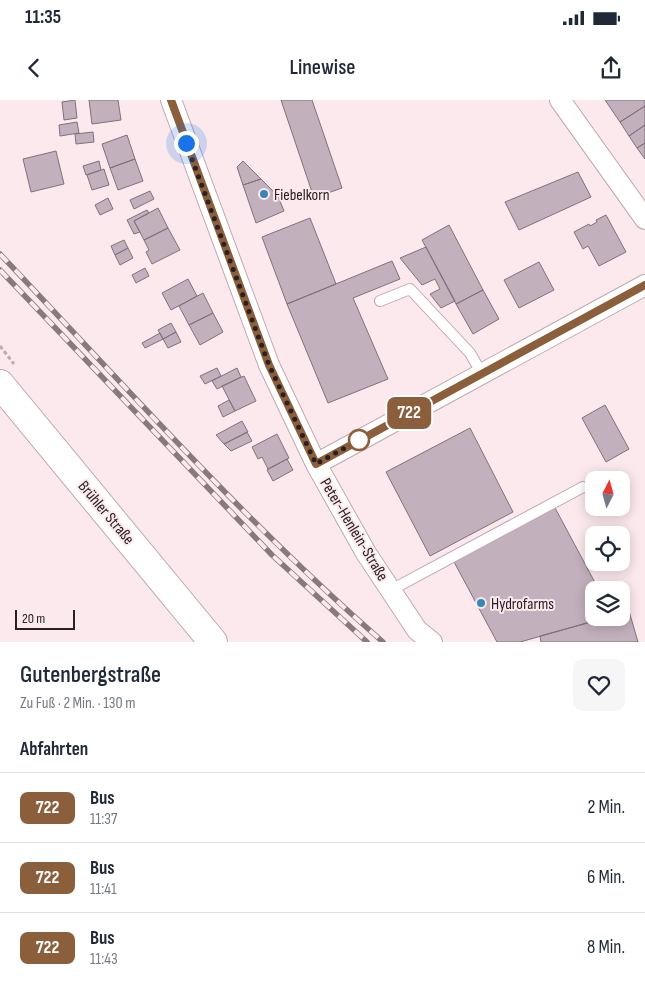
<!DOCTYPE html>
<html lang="de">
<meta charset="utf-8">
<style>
body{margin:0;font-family:"Sofia Sans Condensed",sans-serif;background:#f6f6f7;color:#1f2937;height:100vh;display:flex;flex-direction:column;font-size:19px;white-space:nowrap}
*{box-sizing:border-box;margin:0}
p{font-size:16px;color:#747a83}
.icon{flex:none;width:28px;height:28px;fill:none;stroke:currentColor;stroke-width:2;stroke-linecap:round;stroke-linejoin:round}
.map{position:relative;height:542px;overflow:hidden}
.side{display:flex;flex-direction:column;background:#fff;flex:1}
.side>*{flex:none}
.badge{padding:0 10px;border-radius:8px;font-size:18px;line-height:32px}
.needle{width:32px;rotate:6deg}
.buttons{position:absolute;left:585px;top:371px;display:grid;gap:10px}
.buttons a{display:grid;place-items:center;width:45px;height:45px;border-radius:10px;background:#fff;box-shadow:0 2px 12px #0003;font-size:25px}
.scale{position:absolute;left:15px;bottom:12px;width:60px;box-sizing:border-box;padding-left:5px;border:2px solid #282022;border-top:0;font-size:14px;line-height:18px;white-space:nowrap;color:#282022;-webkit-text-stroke:4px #fce9ed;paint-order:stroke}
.you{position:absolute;width:25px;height:25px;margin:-12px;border:4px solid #fff;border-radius:50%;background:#1a73e8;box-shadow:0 0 0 8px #1a73e833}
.map>.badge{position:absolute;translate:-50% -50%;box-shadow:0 0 0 2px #fff}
h2{padding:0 20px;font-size:19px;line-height:45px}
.round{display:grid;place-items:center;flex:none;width:52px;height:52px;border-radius:10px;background:#f6f6f7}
.headline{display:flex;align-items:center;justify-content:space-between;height:85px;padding:0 20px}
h1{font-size:24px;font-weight:600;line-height:38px}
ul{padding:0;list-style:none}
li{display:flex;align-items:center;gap:15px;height:70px;padding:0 20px;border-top:1px solid #e0e1e3}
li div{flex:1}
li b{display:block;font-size:19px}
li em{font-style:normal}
li .badge{min-width:55px;font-weight:700;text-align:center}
.status{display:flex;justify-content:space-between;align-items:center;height:35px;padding:0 25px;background:#fff;direction:ltr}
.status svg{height:14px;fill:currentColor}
header{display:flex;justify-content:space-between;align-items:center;height:65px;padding:0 20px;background:#fff;font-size:22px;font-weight:600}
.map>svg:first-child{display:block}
</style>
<div class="status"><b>11:35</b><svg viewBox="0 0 49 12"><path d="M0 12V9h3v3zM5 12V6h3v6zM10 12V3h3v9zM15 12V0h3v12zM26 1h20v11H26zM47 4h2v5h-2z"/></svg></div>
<header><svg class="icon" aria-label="back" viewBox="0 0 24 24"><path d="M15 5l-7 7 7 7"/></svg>Linewise<svg class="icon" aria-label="share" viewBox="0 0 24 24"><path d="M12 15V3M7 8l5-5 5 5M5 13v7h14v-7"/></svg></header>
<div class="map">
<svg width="645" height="542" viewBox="0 0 645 542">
<rect width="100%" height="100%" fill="#fce9ed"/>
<!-- building -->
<path fill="#c2b0bc" stroke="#81707b" d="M 75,0 L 77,18 L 64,20 L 62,2 Z
M 89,0 L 118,0 L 121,20 L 92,24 Z
M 281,0 L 312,0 L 342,88 L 314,98 Z
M 605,0 L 645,0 L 645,6 L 620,22 Z
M 645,6 L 645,25 L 629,36 L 620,22 Z
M 77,22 L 79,33 L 60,36 L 59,25 Z
M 645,25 L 645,43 L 637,48 L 629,36 Z
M 93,32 L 94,42 L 76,44 L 75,34 Z
M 127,35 L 135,59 L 110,68 L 102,44 Z
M 645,43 L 645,59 L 637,48 Z
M 56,51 L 64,84 L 31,92 L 23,59 Z
M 135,59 L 143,81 L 118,90 L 110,68 Z
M 99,61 L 101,70 L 86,75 L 83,66 Z
M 243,61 L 261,79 L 243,85 L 237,67 Z
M 104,69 L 109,85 L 92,90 L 87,75 Z
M 578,72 L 591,97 L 519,130 L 505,102 Z
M 261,79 L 278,96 L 284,111 L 256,123 L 243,85 Z
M 150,91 L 154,99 L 134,109 L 130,100 Z
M 108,98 L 113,109 L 100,115 L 95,105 Z
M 158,108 L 168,128 L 144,140 L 134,121 Z
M 147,110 L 149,113 L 134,121 L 140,132 L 134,134 L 127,120 Z
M 606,115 L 626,152 L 599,166 L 588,146 L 583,149 L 574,132 L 589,124 L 590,126 L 597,122 L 596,120 Z
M 310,118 L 336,184 L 287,204 L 262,137 Z
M 449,125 L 483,190 L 456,204 L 422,140 Z
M 168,128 L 180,150 L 152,164 L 146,152 L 149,150 L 144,140 Z
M 124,140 L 128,148 L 115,155 L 111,146 Z
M 426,147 L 455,201 L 441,208 L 430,194 L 440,189 L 435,179 L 422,185 L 400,158 Z
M 128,148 L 133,158 L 120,165 L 115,155 Z
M 392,161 L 400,179 L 353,198 L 388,279 L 328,303 L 287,204 Z
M 539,162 L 554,190 L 519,208 L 504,180 Z
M 145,168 L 149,176 L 136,183 L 132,175 Z
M 188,179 L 197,196 L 171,210 L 162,193 Z
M 483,190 L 499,219 L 473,234 L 456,204 Z
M 203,193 L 213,213 L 189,225 L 179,206 Z
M 213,213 L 223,232 L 200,245 L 189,225 Z
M 171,223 L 176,232 L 163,239 L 158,230 Z
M 176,232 L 181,242 L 168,248 L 163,239 Z
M 160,233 L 163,239 L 145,248 L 142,243 Z
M 217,268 L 221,276 L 205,284 L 200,276 Z
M 237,268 L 241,277 L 217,289 L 212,281 Z
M 244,276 L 256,301 L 235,311 L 222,286 Z
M 229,300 L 235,311 L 223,317 L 218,306 Z
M 605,305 L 629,349 L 606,362 L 582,318 Z
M 242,321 L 248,332 L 224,344 L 216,335 Z
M 470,328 L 513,412 L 430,456 L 386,372 Z
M 247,332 L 252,341 L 231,351 L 224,344 Z
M 277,334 L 289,358 L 268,369 L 262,357 L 258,359 L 252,347 Z
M 287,359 L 293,370 L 273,381 L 267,370 Z
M 554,406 L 599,490 L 594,490 L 594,518 L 605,518 L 520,542 L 497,542 L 453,460 Z
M 629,511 L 638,542 L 541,542 L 540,536 L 605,518 L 621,518 L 621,513 Z"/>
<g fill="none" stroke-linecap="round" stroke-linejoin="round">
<defs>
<path id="service" d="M 380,201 L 410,189 L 470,253 L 482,274
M 391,490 L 583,387"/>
<path id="minor" d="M 171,0 L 269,265 L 316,364 L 366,453 L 417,530 L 432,542
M 560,0 L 645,119
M 316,364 L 645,185"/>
<path id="secondary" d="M 0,284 L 213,542"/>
</defs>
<!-- service casing -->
<use href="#service" stroke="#bfa9ae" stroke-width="12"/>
<!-- minor casing -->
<use href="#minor" stroke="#bfa9ae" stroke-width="22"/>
<!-- secondary casing -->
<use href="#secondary" stroke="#bfa9ae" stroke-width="30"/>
<!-- path -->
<path stroke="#bbacaf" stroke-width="3" stroke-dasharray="4 2.5" stroke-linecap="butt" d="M 0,246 L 14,264"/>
<!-- service -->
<use href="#service" stroke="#fff" stroke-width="10"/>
<!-- minor -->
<use href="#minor" stroke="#fff" stroke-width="20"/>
<!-- secondary -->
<use href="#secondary" stroke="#fff" stroke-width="28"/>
<defs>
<path id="rail" d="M 0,154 C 125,286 246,423 383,542
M 0,170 L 272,455 L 367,542"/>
</defs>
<!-- rail casing -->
<use href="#rail" stroke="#877a7d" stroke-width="5.5"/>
<!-- rail -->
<use href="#rail" stroke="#fce9ed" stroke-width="4" stroke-dasharray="11" stroke-linecap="butt"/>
</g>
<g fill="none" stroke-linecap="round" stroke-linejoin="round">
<defs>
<path id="line" d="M 171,0 L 269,265 L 316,364 L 645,185"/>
</defs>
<!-- line casing -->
<use href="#line" stroke="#fff" stroke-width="11"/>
<!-- line -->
<use href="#line" stroke="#8b5e3c" stroke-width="8"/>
<!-- walk -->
<path stroke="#282022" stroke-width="5" stroke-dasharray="0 9" d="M 186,43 L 269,265 L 316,364 L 359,340"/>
</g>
<!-- markers -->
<g fill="#3786b8" stroke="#fce9ed" stroke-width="2">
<circle cx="264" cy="94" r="5"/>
<circle cx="481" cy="503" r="5"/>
</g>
<circle fill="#fff" stroke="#8b5e3c" stroke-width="2.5" cx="359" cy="340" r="10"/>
<g text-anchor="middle" stroke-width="4" stroke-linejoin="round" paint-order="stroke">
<!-- poi labels -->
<g font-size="16" fill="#282022" stroke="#fce9ed" text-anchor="start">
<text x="274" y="100">Fiebelkorn</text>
<text x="491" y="509">Hydrofarms</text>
</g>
<!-- street labels -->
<g font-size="16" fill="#282022" stroke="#fce9ed">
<text transform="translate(107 412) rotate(50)" y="6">Brühler Straße</text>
<text transform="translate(355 429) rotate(59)" y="6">Peter-Henlein-Straße</text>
</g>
</g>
</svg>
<div class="buttons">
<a><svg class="needle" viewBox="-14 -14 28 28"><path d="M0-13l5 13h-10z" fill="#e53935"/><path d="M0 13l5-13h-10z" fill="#747a83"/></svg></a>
<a><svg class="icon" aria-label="locate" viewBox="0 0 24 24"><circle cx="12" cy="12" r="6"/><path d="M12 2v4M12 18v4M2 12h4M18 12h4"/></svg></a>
<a><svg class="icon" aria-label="layers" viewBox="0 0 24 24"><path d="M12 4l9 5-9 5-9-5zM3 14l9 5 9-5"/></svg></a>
</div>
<div class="scale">20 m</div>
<div class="you" style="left:186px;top:43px"></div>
<b class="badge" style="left:409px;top:313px;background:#8b5e3c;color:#fff">722</b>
</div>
<section class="side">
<div class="headline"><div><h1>Gutenbergstraße</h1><p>Zu Fuß · 2 Min. · 130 m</p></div><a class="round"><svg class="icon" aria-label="heart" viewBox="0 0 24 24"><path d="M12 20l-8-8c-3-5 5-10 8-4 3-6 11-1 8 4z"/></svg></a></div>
<h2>Abfahrten</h2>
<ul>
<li><span class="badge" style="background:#8b5e3c;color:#fff">722</span><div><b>Bus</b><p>11:37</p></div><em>2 Min.</em></li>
<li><span class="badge" style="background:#8b5e3c;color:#fff">722</span><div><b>Bus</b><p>11:41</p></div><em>6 Min.</em></li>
<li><span class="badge" style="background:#8b5e3c;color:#fff">722</span><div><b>Bus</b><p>11:43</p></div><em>8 Min.</em></li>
</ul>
</section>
